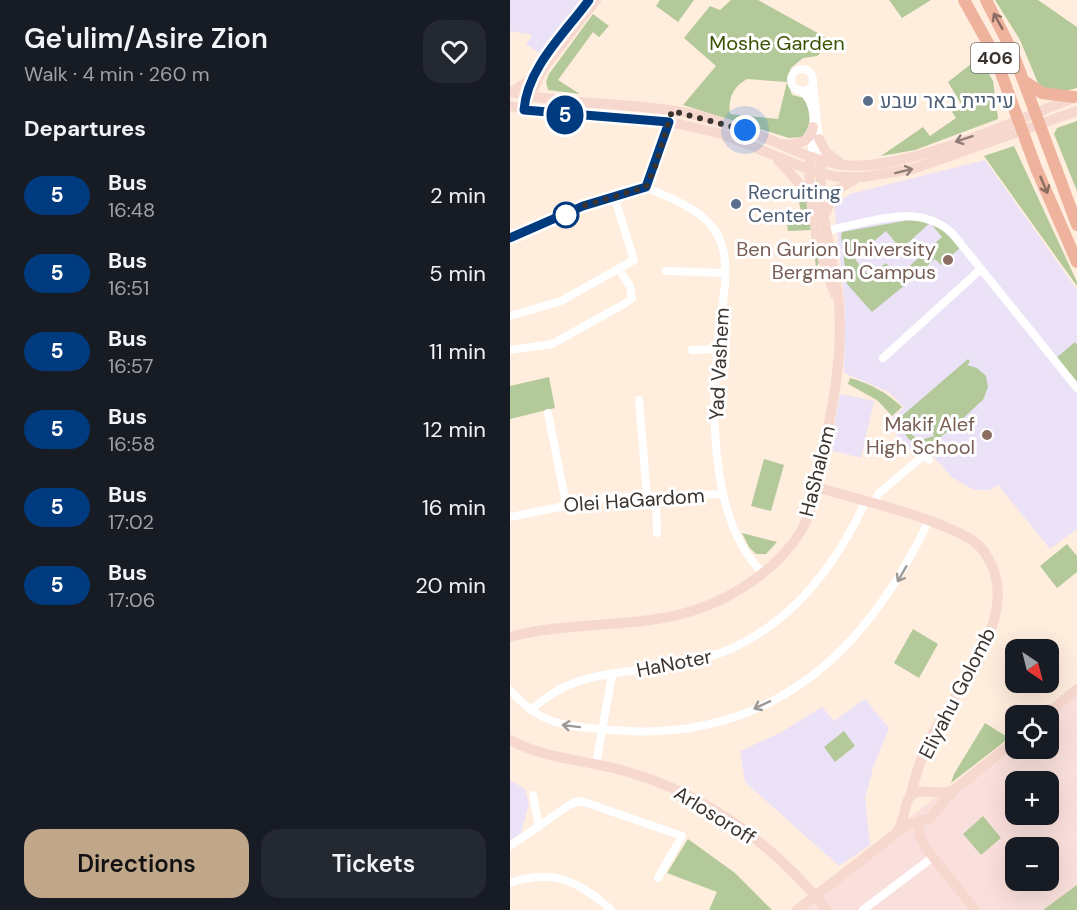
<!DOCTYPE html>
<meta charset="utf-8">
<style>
body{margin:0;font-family:"DM Sans",Heebo,sans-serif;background:#242831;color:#f1f3f6;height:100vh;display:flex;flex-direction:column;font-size:22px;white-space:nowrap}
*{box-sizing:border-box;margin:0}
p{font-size:20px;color:#9ea1a6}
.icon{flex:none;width:33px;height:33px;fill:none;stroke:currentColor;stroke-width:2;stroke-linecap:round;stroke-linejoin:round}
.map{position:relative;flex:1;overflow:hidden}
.sheet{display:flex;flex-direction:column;background:#171b24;width:510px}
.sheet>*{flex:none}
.badge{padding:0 12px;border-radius:20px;font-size:21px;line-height:39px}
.needle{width:39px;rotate:145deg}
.fabs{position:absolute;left:495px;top:639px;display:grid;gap:12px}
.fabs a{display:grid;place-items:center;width:54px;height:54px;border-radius:12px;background:#171b24;box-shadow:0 6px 24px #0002;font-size:30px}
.you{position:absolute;width:30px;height:30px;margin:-15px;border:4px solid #fff;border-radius:50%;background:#1a73e8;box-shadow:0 0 0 9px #1a73e833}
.map>.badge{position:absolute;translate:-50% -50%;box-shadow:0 0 0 3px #fff}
h2{padding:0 24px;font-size:22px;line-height:54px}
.round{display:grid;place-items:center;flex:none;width:63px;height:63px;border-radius:18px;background:#242831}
.headline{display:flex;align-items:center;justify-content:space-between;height:102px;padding:0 24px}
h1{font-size:28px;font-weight:600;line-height:45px}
.primary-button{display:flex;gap:12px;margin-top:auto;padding:12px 24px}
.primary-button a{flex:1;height:69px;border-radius:18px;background:#c1a78a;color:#111;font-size:24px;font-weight:600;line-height:69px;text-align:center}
.primary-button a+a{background:#242831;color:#f1f3f6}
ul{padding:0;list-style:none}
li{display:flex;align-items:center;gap:18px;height:78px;padding:0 24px}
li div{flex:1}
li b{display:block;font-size:22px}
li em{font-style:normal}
li .badge{min-width:66px;font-weight:700;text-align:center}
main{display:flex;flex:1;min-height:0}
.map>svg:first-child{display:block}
</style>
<main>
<section class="sheet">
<div class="headline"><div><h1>Ge'ulim/Asire Zion</h1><p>Walk · 4 min · 260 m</p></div><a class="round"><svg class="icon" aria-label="heart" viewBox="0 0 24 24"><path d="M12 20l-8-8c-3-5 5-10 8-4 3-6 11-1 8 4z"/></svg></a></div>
<h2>Departures</h2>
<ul>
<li><span class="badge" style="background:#003b80;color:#fff">5</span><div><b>Bus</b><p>16:48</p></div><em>2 min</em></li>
<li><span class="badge" style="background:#003b80;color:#fff">5</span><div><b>Bus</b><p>16:51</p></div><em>5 min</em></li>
<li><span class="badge" style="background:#003b80;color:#fff">5</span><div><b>Bus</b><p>16:57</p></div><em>11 min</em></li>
<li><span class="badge" style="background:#003b80;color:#fff">5</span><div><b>Bus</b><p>16:58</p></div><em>12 min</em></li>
<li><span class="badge" style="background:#003b80;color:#fff">5</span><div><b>Bus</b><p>17:02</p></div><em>16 min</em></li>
<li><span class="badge" style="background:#003b80;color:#fff">5</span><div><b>Bus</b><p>17:06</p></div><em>20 min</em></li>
</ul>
<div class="primary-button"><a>Directions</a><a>Tickets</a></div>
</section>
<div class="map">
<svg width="567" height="910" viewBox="0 0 567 910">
<rect width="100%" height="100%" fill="#ffedde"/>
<!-- commercial -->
<path fill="#fae0dc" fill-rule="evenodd" d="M 567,685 L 567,910 L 282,910 L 505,735 L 506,748 L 538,748 L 538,716 L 530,715 ZM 506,782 L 538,782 L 538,814 L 506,814 ZM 506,848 L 538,848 L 538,880 L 506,880 Z"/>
<!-- education -->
<path fill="#ece2f7" d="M 0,0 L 74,0 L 33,56 L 16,44 L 23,35 L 0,31 Z
M 475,160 L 567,290 L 567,529 L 540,549 L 488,485 L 479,490 L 464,490 L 443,478 L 414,447 L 404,454 L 376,423 L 394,407 L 379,392 L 334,373 L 335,307 L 324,204 L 340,194 Z
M 330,394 L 364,401 L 351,458 L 320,450 Z
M 355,699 L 379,728 L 363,768 L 355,798 L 360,845 L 329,866 L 235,782 L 230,751 L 270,733 L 312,707 L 324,721 Z
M 0,780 L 15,789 L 19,804 L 11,833 L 0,840 Z"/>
<!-- green -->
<path fill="#b3c999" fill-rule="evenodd" d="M 150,0 L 184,0 L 168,22 L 146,6 Z
M 221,0 L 248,0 L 324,42 L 307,56 L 293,58 L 281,68 L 277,80 L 282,95 L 294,98 C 302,112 302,125 292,137 L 279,138 L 173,105 L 206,66 L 174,38 L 200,6 L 210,10 ZM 237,79 L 277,82 L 268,119 L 220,114 C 218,98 223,87 237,79 Z
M 379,0 L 421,0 L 392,18 Z
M 485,0 L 528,0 L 567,27 L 567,88 C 554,92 538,92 528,83 L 510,40 Z
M 83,14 L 99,26 L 89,37 L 83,32 L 48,80 L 70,94 L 38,90 L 36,82 L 39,74 Z
M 470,57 L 483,81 L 488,119 L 405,150 L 371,156 L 413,127 L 420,136 L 446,118 L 442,112 L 451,104 L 438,82 Z
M 567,121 L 567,191 L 544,134 L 547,128 Z
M 504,146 L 567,282 L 567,286 L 474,156 Z
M 286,187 L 297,195 L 309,263 L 306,267 L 301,230 L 278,231 L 277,225 L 293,222 Z
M 405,219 L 420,223 L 391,249 L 376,231 L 344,258 L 359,276 L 376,263 L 395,285 L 362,312 L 337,284 L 331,235 L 332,232 Z
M 425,222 L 450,248 L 431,265 L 425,259 L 401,280 L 394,271 L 432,237 L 422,225 Z
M 565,342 L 567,345 L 567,383 L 546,358 Z
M 458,359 L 460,362 L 457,365 L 467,368 L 476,376 L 478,387 L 473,400 C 457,413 421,456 401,441 C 394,436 393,428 393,420 L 383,428 L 380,426 ZM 403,414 L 424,435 L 424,436 L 411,440 L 402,435 L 398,424 Z
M 39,377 L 45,408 L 0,419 L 0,386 Z
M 340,378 C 361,384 376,392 392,407 L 382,416 L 367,400 L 338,384 Z
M 254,459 L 274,465 L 261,511 L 241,506 Z
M 232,533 L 267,542 L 256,554 L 246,554 L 239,547 Z
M 557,544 L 567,556 L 567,572 L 547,588 L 530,566 Z
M 403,629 L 428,644 L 409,678 L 384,663 Z
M 475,723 L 499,738 L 441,783 L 444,774 Z
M 334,731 L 345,746 L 325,762 L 314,747 Z
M 473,816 L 491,838 L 471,855 L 453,834 Z
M 178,839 L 225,873 L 262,910 L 199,910 L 207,892 L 157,873 Z
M 567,885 L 567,910 L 533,910 Z"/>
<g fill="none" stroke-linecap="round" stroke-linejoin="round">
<!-- street -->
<path stroke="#fff" stroke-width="8" d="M281 80a11 11 0 1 1 22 0a11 11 0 1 1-22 0Z
M 303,84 L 311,161
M 290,90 C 310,102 303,137 301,157
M 136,187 C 161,199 193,209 207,234 C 223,262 212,302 209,333 C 201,403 198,519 252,572
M 316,231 C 357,223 408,201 442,233 L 567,388
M 0,238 L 73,206 L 136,187 L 145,167 L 162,111
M 156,271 L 214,273
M 275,275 L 314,269
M 0,316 L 51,301 L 124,260 L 104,196
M 0,350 L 42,344 L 116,303 L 122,298 L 120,286 L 109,269
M 182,350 L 207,349
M 373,358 L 471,269
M 129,400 L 137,496
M 38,413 L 56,504
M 146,497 L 147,533
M 364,505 L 368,494 L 414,455 L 419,460
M 0,517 L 94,498 L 213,494
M 0,690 C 31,726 56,726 101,730 C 258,744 355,655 418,522
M 20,710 C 31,702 41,693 54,687 C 89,671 133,671 170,664 C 260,649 319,581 355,502
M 86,764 L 102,675
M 23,795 L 29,827
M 0,846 L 59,805 L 68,801 L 77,803 L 172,836 L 148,878
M 0,883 C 41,868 70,881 101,910
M 353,910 L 423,857"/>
<!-- secondary -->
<path stroke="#f7d8ce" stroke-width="10" d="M 0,92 C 57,105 115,102 172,112 C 203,118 233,129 263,141 C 283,150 304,160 327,164 C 386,176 508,120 565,97
M 2,92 L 22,79
M 18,102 L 32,70 L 86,0
M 0,106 L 51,115 L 169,124 L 212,134 L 300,170 L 327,177 L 354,177 L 403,169 L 567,111
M 309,139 L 316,152 L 329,162
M 274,144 C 288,145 300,142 303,127
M 268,160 L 300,195
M 300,163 C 297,202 310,258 325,294
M 316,212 L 325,191 L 345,179
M 306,487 C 356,502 411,513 457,537 C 467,542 474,550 479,560 C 512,618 444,690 419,741 C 410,759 405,778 400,797
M 0,637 C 61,620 127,630 188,609 C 227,596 270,566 291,531 C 304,509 307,482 312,457 C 323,406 333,356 329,304 C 326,271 317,239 312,206 C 310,191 311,176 311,161
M 535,716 L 567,689
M 0,740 C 37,760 79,760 118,772 C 198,795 265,846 317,910
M 410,820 L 409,834 L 415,847 L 465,910
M 388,830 C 396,817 394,806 399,798 C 407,785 427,796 441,791
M 287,910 L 397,825 L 420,818 L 444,790 L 506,740"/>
<!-- primary -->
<path stroke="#efb29d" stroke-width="12" d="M 454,0 L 484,54 L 526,168 L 567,262
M 476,0 L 503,53 L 567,225
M 514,81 L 532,93 L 564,97"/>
</g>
<!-- one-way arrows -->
<defs><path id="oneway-shaft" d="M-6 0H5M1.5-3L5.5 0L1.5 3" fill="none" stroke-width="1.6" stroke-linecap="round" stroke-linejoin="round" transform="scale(1.5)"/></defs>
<g stroke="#8b6c60">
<use href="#oneway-shaft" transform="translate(488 21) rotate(-119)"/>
<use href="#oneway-shaft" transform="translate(534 185) rotate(67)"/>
</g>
<g stroke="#8f7d76">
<use href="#oneway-shaft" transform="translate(454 139) rotate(162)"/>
<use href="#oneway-shaft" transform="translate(394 171) rotate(-14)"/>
</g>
<g stroke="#9c9996">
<use href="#oneway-shaft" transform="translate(392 574) rotate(120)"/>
<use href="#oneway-shaft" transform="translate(252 705) rotate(155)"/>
<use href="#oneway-shaft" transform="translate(61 726) rotate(-173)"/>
</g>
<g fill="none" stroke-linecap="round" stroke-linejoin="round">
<defs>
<path id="line" d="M 0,238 L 73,206 L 136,187 L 159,122 L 14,110 C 17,68 55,33 79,0"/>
</defs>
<!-- line casing -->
<use href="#line" stroke="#fff" stroke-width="14"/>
<!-- line -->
<use href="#line" stroke="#003b80" stroke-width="9"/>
<!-- walk -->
<path stroke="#3a332e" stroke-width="6" stroke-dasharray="0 10.8" d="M 56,215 L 73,206 L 136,187 L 145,167 L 162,111 L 235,130"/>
</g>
<!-- markers -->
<g fill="#5c6f8a" stroke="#fff" stroke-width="2">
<circle cx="358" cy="101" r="6"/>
<circle cx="226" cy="204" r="6"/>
</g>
<circle fill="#fff" stroke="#003b80" stroke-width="3" cx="56" cy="215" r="12"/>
<g fill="#8d6e63" stroke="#fff" stroke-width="2">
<circle cx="438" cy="260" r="6"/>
<circle cx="477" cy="435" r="6"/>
</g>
<g text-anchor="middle" stroke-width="6" stroke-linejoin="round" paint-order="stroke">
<!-- shield labels -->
<rect fill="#fff" stroke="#75706d" stroke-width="1.5" x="461" y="43" width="48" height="30" rx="4.5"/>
<g font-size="18" font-weight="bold" fill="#3a332e">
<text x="485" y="64">406</text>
</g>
<!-- park labels -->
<g font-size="20" fill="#395204" stroke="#fff">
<text x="267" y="50">Moshe Garden</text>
</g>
<!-- service labels -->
<g font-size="20" fill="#4e5e75" stroke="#fff" text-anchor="start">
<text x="370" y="108">עיריית באר שבע</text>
<text x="238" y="199">Recruiting<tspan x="238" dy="23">Center</tspan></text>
</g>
<!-- education labels -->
<g font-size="20" fill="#785e54" stroke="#fff" text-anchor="end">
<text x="426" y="256">Ben Gurion University<tspan x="426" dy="23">Bergman Campus</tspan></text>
<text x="465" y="431">Makif Alef<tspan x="465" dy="23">High School</tspan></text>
</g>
<!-- street labels -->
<g font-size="20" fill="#3a332e" stroke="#fff">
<text transform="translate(209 364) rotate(-87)" y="7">Yad Vashem</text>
<text transform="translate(307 471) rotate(-76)" y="7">HaShalom</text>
<text transform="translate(124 500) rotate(-4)" y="7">Olei HaGardom</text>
<text transform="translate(164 663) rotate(-11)" y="7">HaNoter</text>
<text transform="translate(447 693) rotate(-63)" y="7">Eliyahu Golomb</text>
<text transform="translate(205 815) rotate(32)" y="7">Arlosoroff</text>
</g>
</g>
</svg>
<div class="fabs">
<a><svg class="needle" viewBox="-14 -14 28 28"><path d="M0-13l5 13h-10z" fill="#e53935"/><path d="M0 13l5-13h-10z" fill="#9ea1a6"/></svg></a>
<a><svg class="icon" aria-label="locate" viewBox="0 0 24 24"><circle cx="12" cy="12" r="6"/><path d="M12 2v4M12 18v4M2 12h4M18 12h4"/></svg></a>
<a>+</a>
<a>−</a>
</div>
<div class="you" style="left:235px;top:130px"></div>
<b class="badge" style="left:55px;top:115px;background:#003b80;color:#fff">5</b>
</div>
</main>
